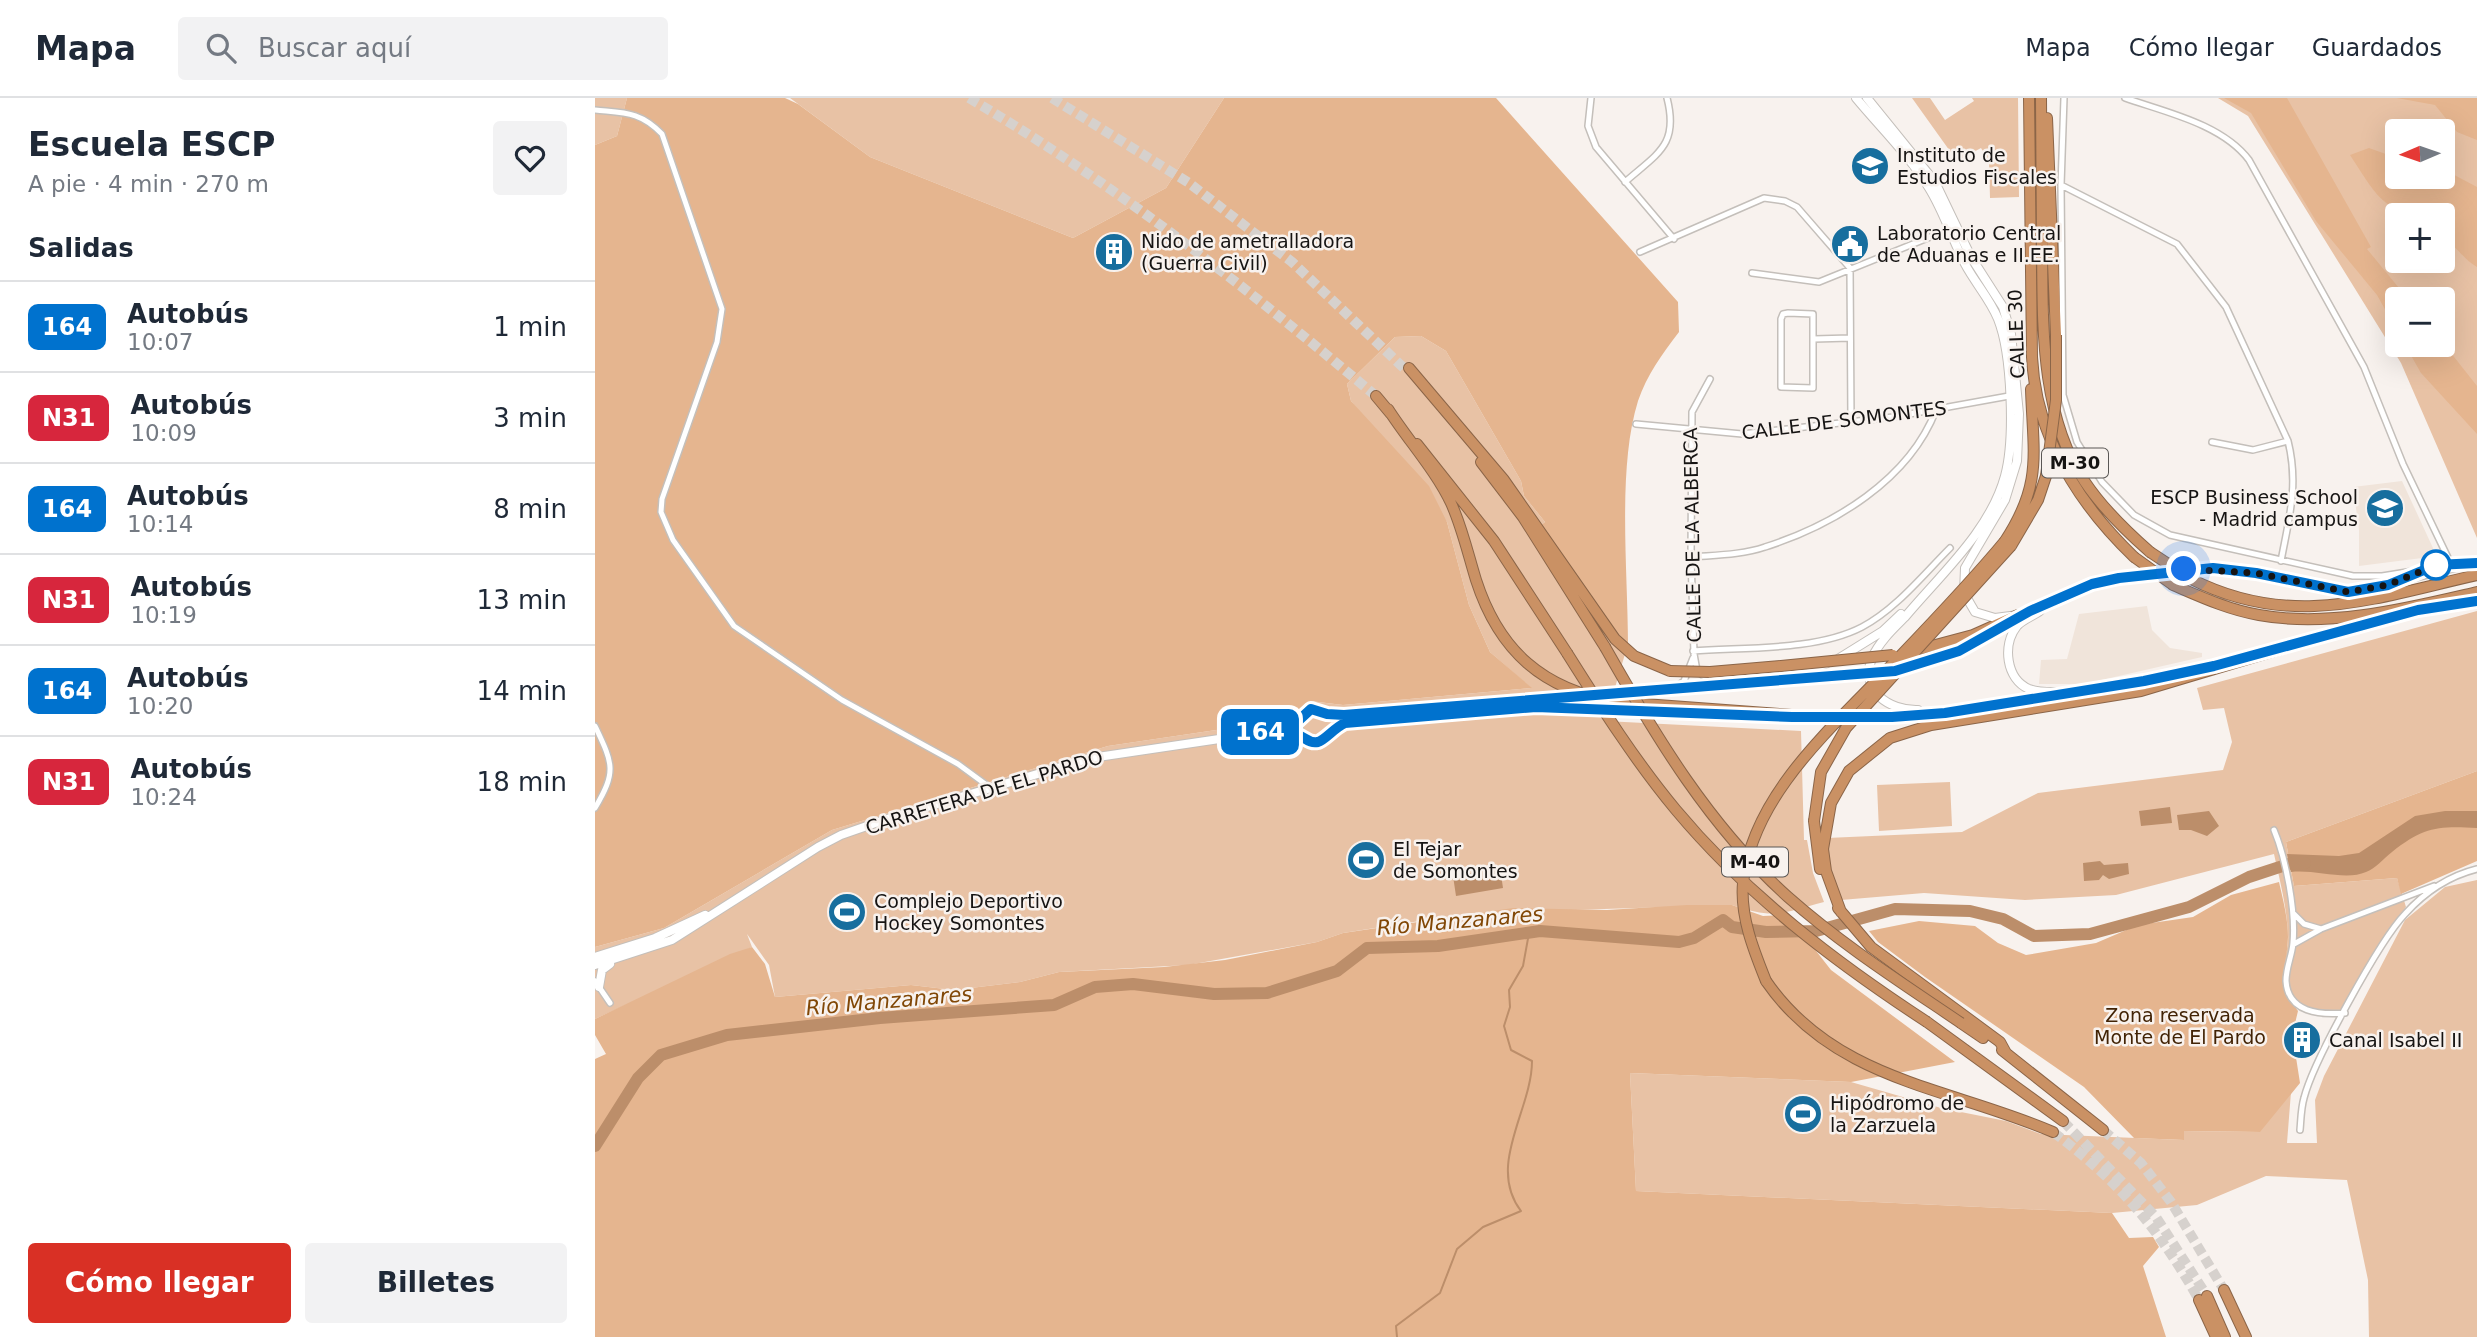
<!DOCTYPE html>
<html lang="es">
<meta charset="utf-8">
<style>
body{margin:0;font-family:"DejaVu Sans",sans-serif;background:#f2f2f3;color:#1f2937;height:100vh;display:flex;flex-direction:column;font-size:26px;white-space:nowrap}
*{box-sizing:border-box;margin:0}
p{font-size:23px;color:#747a83}
.icon{flex:none;width:38px;height:38px;fill:none;stroke:currentColor;stroke-width:2;stroke-linecap:round;stroke-linejoin:round}
.map{position:relative;flex:1;overflow:hidden}
.sheet{display:flex;flex-direction:column;background:#fff;width:595px}
.sheet>*{flex:none}
.badge{padding:0 14px;border-radius:10px;font-size:24px;line-height:46px}
.needle{width:46px;rotate:268deg}
.fabs{position:absolute;left:1790px;top:21px;display:grid;gap:14px}
.fabs a{display:grid;place-items:center;width:70px;height:70px;border-radius:7px;background:#fff;box-shadow:0 7px 28px #0002;font-size:35px}
.you{position:absolute;width:35px;height:35px;margin:-18px;border:5px solid #fff;border-radius:50%;background:#1a73e8;box-shadow:0 0 0 10px #1a73e833}
.map>.badge{position:absolute;translate:-50% -50%;box-shadow:0 0 0 4px #fff}
h2{padding:0 28px;font-size:26px;line-height:63px}
.round{display:grid;place-items:center;flex:none;width:74px;height:74px;border-radius:7px;background:#f2f2f3}
.head{display:flex;align-items:center;justify-content:space-between;height:119px;padding:0 28px}
h1{font-size:33px;font-weight:600;line-height:52px}
.action{display:flex;gap:14px;margin-top:auto;padding:14px 28px}
.action a{flex:1;height:80px;border-radius:7px;background:#d93025;color:#fff;font-size:28px;font-weight:600;line-height:80px;text-align:center}
.action a+a{background:#f2f2f3;color:#1f2937}
ul{padding:0;list-style:none}
li{display:flex;align-items:center;gap:21px;height:91px;padding:0 28px;border-top:2px solid #e0e1e3}
li div{flex:1}
li b{display:block;font-size:26px}
li em{font-style:normal}
li .badge{min-width:77px;font-weight:700;text-align:center}
header{display:flex;align-items:center;gap:42px;box-sizing:border-box;height:98px;padding:0 35px;background:#fff;border-bottom:2px solid #e0e1e3}
header strong{font-size:33px}
nav{display:flex;gap:38px;margin-inline-start:auto;font-size:24px}
.search{width:490px;height:63px;background:#f2f2f3;display:flex;align-items:center;gap:18px;box-sizing:border-box;padding:0 24px;border-radius:7px;color:#747a83;font-size:26px}
main{display:flex;flex:1;min-height:0}
.map>svg:first-child{display:block}
</style>
<header>
<strong>Mapa</strong>
<div class="search"><svg class="icon" aria-label="search" viewBox="0 0 24 24"><circle cx="10" cy="10" r="6"/><path d="M15 15l6 6"/></svg>Buscar aquí</div>
<nav><a>Mapa</a><a>Cómo llegar</a><a>Guardados</a></nav>
</header>
<main>
<section class="sheet">
<div class="head"><div><h1>Escuela ESCP</h1><p>A pie · 4 min · 270 m</p></div><a class="round"><svg class="icon" aria-label="heart" viewBox="0 0 24 24"><path d="M12 20l-8-8c-3-5 5-10 8-4 3-6 11-1 8 4z"/></svg></a></div>
<h2>Salidas</h2>
<ul>
<li><span class="badge" style="background:#0072ce;color:#fff">164</span><div><b>Autobús</b><p>10:07</p></div><em>1 min</em></li>
<li><span class="badge" style="background:#d7263d;color:#fff">N31</span><div><b>Autobús</b><p>10:09</p></div><em>3 min</em></li>
<li><span class="badge" style="background:#0072ce;color:#fff">164</span><div><b>Autobús</b><p>10:14</p></div><em>8 min</em></li>
<li><span class="badge" style="background:#d7263d;color:#fff">N31</span><div><b>Autobús</b><p>10:19</p></div><em>13 min</em></li>
<li><span class="badge" style="background:#0072ce;color:#fff">164</span><div><b>Autobús</b><p>10:20</p></div><em>14 min</em></li>
<li><span class="badge" style="background:#d7263d;color:#fff">N31</span><div><b>Autobús</b><p>10:24</p></div><em>18 min</em></li>
</ul>
<div class="action"><a>Cómo llegar</a><a>Billetes</a></div>
</section>
<div class="map">
<svg width="1882" height="1239" viewBox="0 0 1882 1239">
<rect width="100%" height="100%" fill="#f8f2ee"/>
<!-- built -->
<path fill="#f0e4da" d="M 1807,383 L 1838,450 L 1835,459 L 1764,468 L 1764,432 L 1758,389 Z
M 1552,508 L 1557,532 L 1575,550 L 1607,555 L 1607,559 L 1489,586 L 1444,586 L 1446,562 L 1472,561 L 1484,516 Z"/>
<!-- green -->
<path fill="#e8c2a5" fill-rule="evenodd" d="M 0,0 L 32,0 L 22,38 L 0,47 Z
M 195,0 L 629,0 L 571,90 L 478,140 L 275,59 Z
M 1317,0 L 1335,0 L 1350,22 L 1379,3 L 1377,0 L 1423,0 L 1424,99 L 1395,100 L 1394,63 L 1386,50 L 1362,63 Z
M 1623,0 L 1882,0 L 1882,440 L 1806,265 L 1653,18 ZM 1802,33 L 1848,33 L 1848,79 L 1802,79 ZM 1802,117 L 1848,117 L 1848,163 L 1802,163 ZM 1802,201 L 1848,201 L 1848,247 L 1802,247 Z
M 826,238 L 851,253 L 926,383 L 929,398 L 950,424 L 946,427 L 998,503 L 1033,546 L 1010,623 L 1206,633 L 1209,742 L 1212,742 L 1218,775 L 1229,804 C 1186,815 1181,822 1137,807 L 876,815 L 748,835 L 722,844 L 593,867 L 464,874 L 425,884 L 359,892 L 316,887 L 180,899 L 174,867 L 152,836 L 157,849 L 0,921 L 0,849 L 69,830 L 237,732 L 513,648 L 688,622 L 714,603 L 748,607 L 936,590 L 895,554 L 874,507 L 852,424 L 756,303 L 752,286 L 800,239 Z
M 1882,513 L 1882,673 L 1691,744 L 1699,788 L 1802,780 L 1811,809 L 1776,859 L 1743,918 C 1716,919 1685,910 1687,875 C 1688,863 1694,850 1693,837 C 1692,810 1685,783 1679,756 L 1521,797 L 1430,802 L 1329,795 L 1246,802 L 1233,763 L 1232,740 L 1367,734 L 1443,695 L 1628,672 L 1637,644 L 1629,610 L 1608,612 L 1602,590 Z
M 1355,684 L 1357,728 L 1284,733 L 1282,687 Z
M 1882,782 L 1882,1239 L 1774,1239 L 1773,1182 L 1752,1082 L 1671,1078 L 1602,1107 L 1517,1115 L 1041,1093 L 1035,975 L 1256,984 L 1346,1010 L 1411,1023 L 1446,1036 L 1588,1042 L 1589,1033 L 1664,1034 L 1696,994 L 1692,1045 L 1722,1045 L 1720,1002 L 1729,978 L 1810,822 L 1850,789 Z"/>
<!-- forest -->
<path fill="#e5b58f" d="M 32,0 L 190,0 L 203,6 L 275,59 L 478,140 L 571,90 L 629,0 L 901,0 L 1083,204 L 1084,234 C 1067,256 1052,277 1043,303 C 1022,370 1033,474 1033,546 L 1016,528 L 946,427 L 950,424 L 929,398 L 926,383 L 851,253 L 826,238 L 800,239 L 752,286 L 756,303 L 834,388 L 852,424 L 874,507 L 895,554 L 937,590 L 748,607 L 715,603 L 688,622 L 513,648 L 237,732 L 69,830 L 0,849 L 0,47 L 22,38 Z
M 1629,0 L 1692,0 L 1776,149 L 1772,151 L 1813,201 L 1802,201 L 1802,233 L 1782,197 L 1721,123 L 1656,15 Z
M 1802,0 L 1882,0 L 1882,42 L 1862,34 L 1840,7 Z
M 1774,50 L 1802,60 L 1802,79 L 1848,79 L 1848,71 L 1882,89 L 1882,169 C 1868,161 1862,148 1848,141 L 1848,117 C 1789,117 1785,103 1755,57 Z
M 1848,245 L 1882,288 L 1882,336 L 1826,275 L 1810,247 Z
M 1882,673 L 1882,763 L 1806,796 L 1802,780 L 1699,788 L 1691,744 Z
M 1684,784 C 1688,802 1693,820 1693,839 C 1692,876 1677,877 1703,913 L 1695,946 L 1700,953 L 1705,985 L 1665,1034 L 1589,1033 L 1589,1042 L 1539,1040 L 1489,989 L 1330,879 L 1283,844 L 1274,833 L 1324,823 L 1380,828 L 1403,845 L 1431,857 L 1501,845 L 1543,827 L 1598,819 L 1636,797 Z
M 1092,807 L 1137,807 L 1168,818 L 1193,817 L 1236,872 L 1360,964 L 1256,984 L 1035,975 L 1041,1093 L 1517,1115 L 1534,1140 L 1558,1139 L 1564,1149 L 1548,1168 L 1571,1239 L 0,1239 L 0,961 L 11,956 L 0,937 L 0,921 L 135,856 L 157,849 L 170,866 L 180,899 L 316,887 L 359,892 L 425,884 L 464,874 L 569,869 L 630,862 L 722,844 L 748,835 L 918,810 L 1012,812 Z"/>
<!-- water -->
<path fill="#bc8e6a" d="M 1575,709 L 1577,725 L 1546,728 L 1544,713 Z
M 1614,713 L 1624,728 L 1612,738 L 1596,732 L 1584,732 L 1582,717 Z
M 1850,713 L 1882,713 L 1882,730 C 1842,728 1829,729 1797,754 C 1789,760 1780,771 1771,774 C 1751,783 1719,771 1696,774 L 1692,756 L 1744,758 L 1764,755 L 1820,718 Z
M 1505,763 L 1509,767 L 1533,765 L 1534,776 L 1514,781 L 1508,777 L 1504,782 L 1489,783 L 1488,765 Z
M 905,770 L 908,790 L 861,798 L 858,778 Z"/>
<g fill="none" stroke-linecap="round" stroke-linejoin="round">
<!-- stream -->
<path stroke="#bc8e6a" stroke-width="2" d="M 802,1239 L 801,1228 L 845,1195 L 862,1151 L 888,1129 L 926,1113 C 891,1067 937,1012 937,963 L 916,952 L 909,928 L 915,909 L 914,892 L 928,868 L 934,835"/>
<!-- river -->
<path stroke="#bc8e6a" stroke-width="12" d="M 0,1048 L 43,980 L 66,957 L 132,937 L 285,920 L 459,907 L 500,889 L 538,886 L 619,896 L 672,895 L 742,873 L 772,850 L 843,848 L 945,833 L 1084,844 L 1099,840 L 1128,822 L 1137,829 L 1171,834 L 1221,833 L 1300,811 L 1375,813 L 1408,821 L 1439,838 L 1495,836 L 1594,809 L 1654,779 L 1697,765 L 1710,765"/>
<!-- secondary-tunnel -->
<path stroke="#d6d1cd" stroke-width="8" stroke-dasharray="8 4" stroke-linecap="butt" d="M 1004,597 L 1049,595
M 892,604 L 991,598"/>
<!-- highway-tunnel -->
<path stroke="#d6d1cd" stroke-width="10" stroke-dasharray="10 5" stroke-linecap="butt" d="M 374,0 C 520,86 651,189 781,298
M 457,0 L 594,85 L 697,164 L 812,273
M 1468,1023 L 1561,1119 L 1612,1198
M 1508,1032 L 1546,1065 L 1576,1104 L 1629,1192
M 1458,1034 C 1523,1082 1565,1132 1604,1202"/>
<defs>
<path id="street" d="M 996,0 L 993,28 L 1001,49 L 1079,141
M 1469,0 L 1466,87 L 1468,297 L 1482,344 L 1507,384 L 1539,417 L 1575,437 L 1758,478 L 1787,478 L 1831,471
M 1530,0 C 1570,14 1627,26 1654,62 L 1769,269 L 1808,366 L 1856,466
M 0,12 C 29,15 45,13 67,36 L 127,211 L 122,244 L 67,401 L 66,414 L 78,442 L 139,528 L 247,602 L 363,666 L 397,691
M 1030,84 C 1063,55 1084,47 1072,0
M 1466,87 L 1582,146 L 1631,209 L 1693,343 C 1704,387 1694,420 1686,463
M 1045,154 L 1169,100 L 1190,103 L 1202,109 L 1255,170 L 1256,323
M 1157,175 L 1224,184 L 1355,131
M 1193,215 L 1218,216 L 1218,290 L 1186,289 L 1186,221 L 1188,216 Z
M 1219,241 L 1255,240
M 1115,281 L 1097,314 L 1096,459 L 1099,556 L 1102,573 L 1119,586
M 1041,326 L 1147,336 L 1298,319 L 1414,298
M 1617,344 L 1658,352 L 1693,343
M 1096,459 C 1120,457 1147,457 1170,449 C 1239,427 1314,382 1341,312
M 1828,472 L 1856,466
M 1783,489 L 1882,465
M 1847,507 L 1882,503
M 1098,553 C 1150,549 1221,553 1267,529 C 1301,511 1328,477 1355,450
M 1081,589 L 1089,583 L 1098,560
M 0,628 C 18,666 22,673 0,710
M 1679,732 C 1691,761 1701,813 1698,845 C 1697,858 1691,869 1691,883 C 1693,915 1725,917 1750,915
M 1698,815 L 1709,826 L 1726,831 L 1839,788
M 1699,846 L 1726,831
M 0,883 L 15,905
M 1705,1032 C 1706,1021 1706,1010 1709,1000 C 1718,964 1785,842 1810,816 C 1829,795 1854,778 1882,771"/>
<path id="secondary" d="M 1261,0 C 1285,29 1314,57 1334,90 C 1349,114 1357,141 1370,166 C 1380,185 1395,201 1403,221 C 1417,256 1420,341 1410,378 C 1395,433 1346,476 1310,519 C 1298,531 1284,544 1277,560 C 1264,592 1294,613 1323,612
M 1272,0 L 1340,84 L 1376,159 L 1408,209 L 1416,236 L 1424,316 L 1422,363 L 1410,402 L 1370,470 L 1369,495 L 1380,514 L 1400,520 L 1423,517 L 1497,486 L 1589,471 L 1634,471 L 1753,493
M 1445,513 C 1438,518 1427,522 1422,528 C 1407,547 1411,581 1434,591 C 1444,595 1457,594 1467,594
M 1690,550 L 1836,509
M 1243,561 L 1288,533 L 1306,516
M 1304,572 L 1364,553 L 1424,520
M 1189,583 L 1267,576
M 1049,595 L 1188,579 L 1231,566
M 892,604 L 749,617 L 732,616 L 715,611 L 705,618 L 703,630 L 710,641 C 727,649 735,632 750,625 C 869,607 987,609 1106,615
M 1242,620 C 1363,621 1484,597 1603,572
M 675,636 L 705,637
M 0,859 L 60,840 L 110,817
M 0,867 L 77,842 L 223,749 L 246,737 L 292,721 L 496,660 L 658,636 L 703,623
M 4,889 L 7,872 L 15,866"/>
<path id="highway" d="M 1434,0 L 1437,259 C 1441,339 1484,406 1539,459
M 1446,0 C 1446,48 1447,96 1447,145 C 1448,223 1444,316 1490,384 C 1508,411 1531,433 1555,454
M 1452,20 L 1461,237
M 814,270 L 909,382 L 1020,541 L 1039,558 L 1075,573
M 781,298 L 796,316
M 793,311 C 812,341 841,373 856,405 C 867,429 873,456 881,482 C 904,553 948,592 1022,604 L 1238,620
M 822,346 L 899,443 L 972,555
M 886,364 L 928,419 L 1010,549
M 1410,443 C 1448,385 1438,356 1436,291
M 1416,448 L 1443,402 L 1451,378
M 1596,481 C 1697,532 1779,500 1882,477
M 1578,487 C 1606,499 1634,512 1664,517 C 1735,530 1813,510 1882,494
M 1753,493 L 1794,493
M 1318,553 L 1378,537 L 1423,517
M 1115,574 L 1186,568
M 1219,723 L 1225,771
M 1243,810 L 1276,849 L 1405,944 L 1411,955
M 1246,814 L 1231,773 L 1228,751 L 1236,705 L 1254,673 L 1295,640 L 1336,627 L 1546,593 L 1696,548
M 1171,883 C 1240,983 1354,989 1458,1034
M 1332,924 L 1468,1023
M 1366,925 L 1388,940
M 1407,952 L 1508,1032
M 1629,1192 L 1651,1239
M 1612,1198 L 1630,1239
M 1604,1202 L 1621,1239"/>
</defs>
<!-- street casing -->
<use href="#street" stroke="#c4bfba" stroke-width="8"/>
<!-- secondary casing -->
<use href="#secondary" stroke="#c4bfba" stroke-width="10"/>
<!-- highway casing -->
<use href="#highway" stroke="#8b6548" stroke-width="12"/>
<!-- street -->
<use href="#street" stroke="#fff" stroke-width="5"/>
<!-- secondary -->
<use href="#secondary" stroke="#fff" stroke-width="8"/>
<!-- highway -->
<use href="#highway" stroke="#ca9164" stroke-width="10"/>
<defs>
<path id="secondary-bridge" d="M 1267,576 L 1284,575"/>
<path id="highway-bridge" d="M 1451,378 L 1461,302 L 1461,237
M 1555,454 L 1596,481
M 1539,459 L 1578,487
M 1010,549 C 1061,639 1115,729 1193,799 C 1246,846 1307,885 1366,925
M 972,555 C 1006,609 1041,664 1081,712 C 1152,797 1240,864 1332,924
M 1186,568 L 1298,557
M 1075,573 L 1115,574
M 1219,723 L 1226,674 L 1251,630 L 1416,448
M 1171,883 C 1159,853 1145,819 1148,785 C 1157,700 1232,634 1288,576 C 1330,532 1372,489 1410,443"/>
</defs>
<!-- secondary-bridge casing -->
<use href="#secondary-bridge" stroke="#c4bfba" stroke-width="10" stroke-linecap="butt"/>
<!-- highway-bridge casing -->
<use href="#highway-bridge" stroke="#8b6548" stroke-width="12" stroke-linecap="butt"/>
<!-- secondary-bridge -->
<use href="#secondary-bridge" stroke="#fff" stroke-width="8"/>
<!-- highway-bridge -->
<use href="#highway-bridge" stroke="#ca9164" stroke-width="10"/>
</g>
<g fill="none" stroke-linecap="round" stroke-linejoin="round">
<defs>
<path id="line" d="M 1882,465 L 1841,467 L 1793,487 L 1753,494 L 1661,475 L 1618,470 L 1524,480 L 1497,486 L 1435,513 L 1364,553 L 1300,573 L 749,617 L 732,616 L 716,611 L 703,623 L 658,636 C 671,636 690,632 703,637 C 710,639 714,646 723,644 C 730,642 739,630 750,625 L 941,609 L 1197,619 L 1297,619 L 1350,615 L 1549,583 L 1619,568 L 1823,512 L 1882,503"/>
</defs>
<!-- line casing -->
<use href="#line" stroke="#fff" stroke-width="16"/>
<!-- line -->
<use href="#line" stroke="#0072ce" stroke-width="10"/>
<!-- walk -->
<path stroke="#161413" stroke-width="7" stroke-dasharray="0 12.6" d="M 1589,471 L 1661,475 L 1753,494 L 1793,487 L 1841,467"/>
</g>
<!-- icons -->
<defs>
<symbol id="university-disc" viewBox="-11 -11 22 22"><circle r="9.5" fill="#176e9e" stroke="#f8f2ee"/><path d="M0-5L7-2L0 1L-7-2ZM-4 1L0 2.5L4 1V4Q0 6-4 4Z" fill="#fff"/></symbol>
<symbol id="civic-disc" viewBox="-11 -11 22 22"><circle r="9.5" fill="#176e9e" stroke="#f8f2ee"/><path d="M-.6-6.5H3V-4.5H.6V-3L4-1V1h2V6H-6V1h2V-1L-.6-3ZM-1.2 2.5V6h2.4V2.5Z" fill="#fff"/></symbol>
<symbol id="building-disc" viewBox="-11 -11 22 22"><circle r="9.5" fill="#176e9e" stroke="#f8f2ee"/><path d="M-4-6H4V6H1V3H-1V6H-4ZM-2.5-4.3h1.7v1.8h-1.7ZM.8-4.3h1.7v1.8H.8ZM-2.5-1h1.7V.8h-1.7ZM.8-1h1.7V.8H.8Z" fill="#fff"/></symbol>
<symbol id="stadium-disc" viewBox="-11 -11 22 22"><circle r="9.5" fill="#176e9e" stroke="#f8f2ee"/><path d="M0-5a6.5 5 0 1 0 0 10a6.5 5 0 1 0 0-10ZM-3.5-1.8h7v3.6h-7Z" fill="#fff"/></symbol>
</defs>
<g fill-rule="evenodd">
<use href="#university-disc" x="1253" y="46" width="44" height="44"/>
<use href="#civic-disc" x="1233" y="124" width="44" height="44"/>
<use href="#building-disc" x="497" y="132" width="44" height="44"/>
<use href="#university-disc" x="1768" y="388" width="44" height="44"/>
<use href="#stadium-disc" x="749" y="740" width="44" height="44"/>
<use href="#stadium-disc" x="230" y="792" width="44" height="44"/>
<use href="#building-disc" x="1685" y="920" width="44" height="44"/>
<use href="#stadium-disc" x="1186" y="994" width="44" height="44"/>
</g>
<!-- markers -->
<circle fill="#fff" stroke="#0072ce" stroke-width="3.5" cx="1841" cy="467" r="14"/>
<g text-anchor="middle" stroke-width="5" stroke-linejoin="round" paint-order="stroke">
<!-- shield labels -->
<g fill="#f8f2ee" stroke="#5a5755" stroke-width="2">
<rect x="1447" y="350.5" width="66" height="29" rx="5"/>
<rect x="1127" y="749.5" width="66" height="29" rx="5"/>
</g>
<g font-size="18" font-weight="bold" fill="#161413">
<text x="1480" y="371">M-30</text>
<text x="1160" y="770">M-40</text>
</g>
<!-- poi labels -->
<g font-size="19" fill="#161413" stroke="#f8f2ee" text-anchor="start">
<text x="1302" y="64">Instituto de<tspan x="1302" dy="22">Estudios Fiscales</tspan></text>
<text x="1282" y="142">Laboratorio Central<tspan x="1282" dy="22">de Aduanas e II.EE.</tspan></text>
<text x="546" y="150">Nido de ametralladora<tspan x="546" dy="22">(Guerra Civil)</tspan></text>
<text x="1763" y="406" text-anchor="end">ESCP Business School<tspan x="1763" dy="22">- Madrid campus</tspan></text>
<text x="798" y="758">El Tejar<tspan x="798" dy="22">de Somontes</tspan></text>
<text x="279" y="810">Complejo Deportivo<tspan x="279" dy="22">Hockey Somontes</tspan></text>
<text x="1734" y="949">Canal Isabel II</text>
<text x="1235" y="1012">Hipódromo de<tspan x="1235" dy="22">la Zarzuela</tspan></text>
</g>
<!-- street labels -->
<g font-size="19" fill="#161413" stroke="#f8f2ee">
<text transform="translate(1421 236) rotate(-92)" y="7">CALLE 30</text>
<text transform="translate(1249 322) rotate(-7)" y="7">CALLE DE SOMONTES</text>
<text transform="translate(1097 437) rotate(-91)" y="7">CALLE DE LA ALBERCA</text>
<text transform="translate(389 694) rotate(-17)" y="7">CARRETERA DE EL PARDO</text>
</g>
<!-- park labels -->
<g font-size="19" fill="#422305" stroke="#f8f2ee">
<text x="1585" y="924">Zona reservada<tspan x="1585" dy="22">Monte de El Pardo</tspan></text>
</g>
<!-- water labels -->
<g font-size="21" font-style="italic" fill="#814706" stroke="#f8f2ee">
<text transform="translate(865 823) rotate(-5)" y="7">Río Manzanares</text>
<text transform="translate(294 903) rotate(-5)" y="7">Río Manzanares</text>
</g>
</g>
</svg>
<div class="fabs">
<a><svg class="needle" viewBox="-14 -14 28 28"><path d="M0-13l5 13h-10z" fill="#e53935"/><path d="M0 13l5-13h-10z" fill="#747a83"/></svg></a>
<a>+</a>
<a>−</a>
</div>
<div class="you" style="left:1589px;top:471px"></div>
<b class="badge" style="left:665px;top:634px;background:#0072ce;color:#fff">164</b>
</div>
</main>
